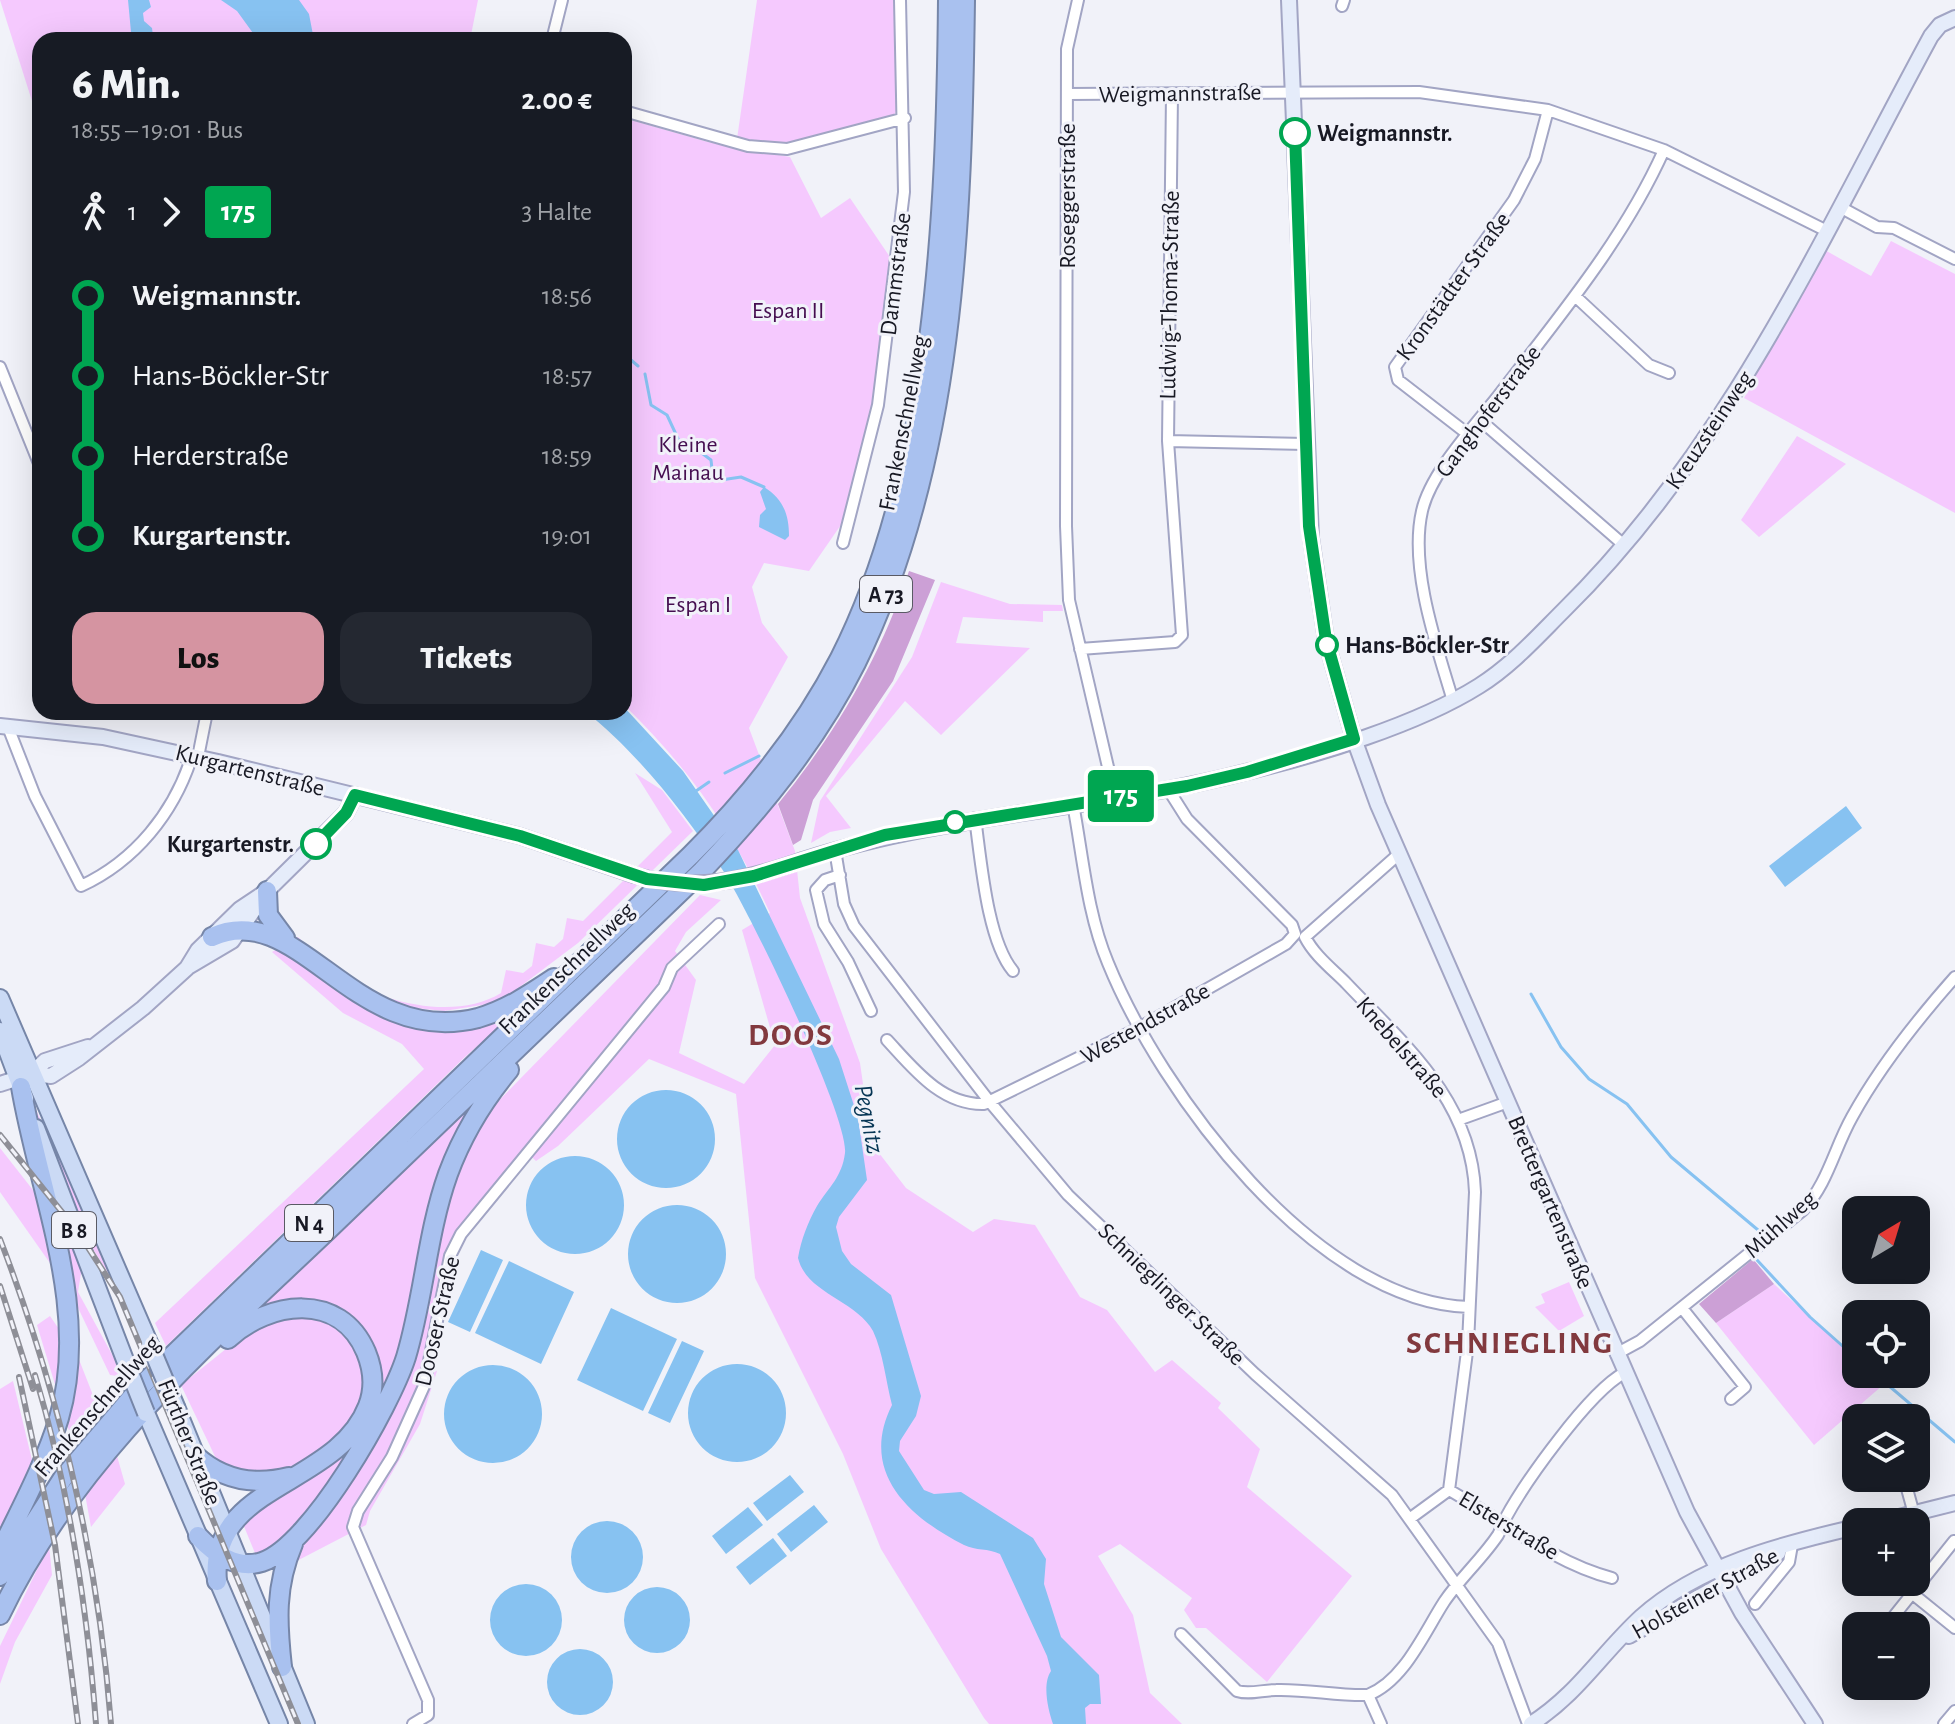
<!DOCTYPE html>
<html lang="de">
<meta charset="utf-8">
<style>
body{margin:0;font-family:"Alegreya Sans",sans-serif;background:#242831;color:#f1f3f6;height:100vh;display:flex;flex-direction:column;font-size:30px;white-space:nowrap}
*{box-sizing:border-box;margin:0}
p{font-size:26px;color:#9ea1a6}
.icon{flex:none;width:44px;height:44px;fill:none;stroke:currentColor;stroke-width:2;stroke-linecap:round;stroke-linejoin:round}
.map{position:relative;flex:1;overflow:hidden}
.drawer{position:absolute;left:32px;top:32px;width:600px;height:688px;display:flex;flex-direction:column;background:#171b24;border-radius:24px;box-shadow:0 8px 32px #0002}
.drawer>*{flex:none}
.badge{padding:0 16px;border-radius:6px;font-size:28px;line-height:52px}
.needle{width:52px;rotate:38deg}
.tools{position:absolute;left:1842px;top:1196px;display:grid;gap:16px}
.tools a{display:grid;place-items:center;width:88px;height:88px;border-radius:16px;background:#171b24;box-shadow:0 8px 32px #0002;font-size:40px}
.map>.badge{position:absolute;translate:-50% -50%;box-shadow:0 0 0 4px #fff}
.legs{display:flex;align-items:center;gap:12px;height:88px;padding:0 40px;font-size:26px}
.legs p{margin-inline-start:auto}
.head{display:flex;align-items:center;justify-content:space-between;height:136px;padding:0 40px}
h1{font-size:44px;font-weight:800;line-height:60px}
.primary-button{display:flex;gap:16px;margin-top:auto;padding:16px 40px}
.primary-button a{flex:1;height:92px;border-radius:24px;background:#d594a1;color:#111;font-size:32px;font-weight:800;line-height:92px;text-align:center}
.primary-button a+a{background:#242831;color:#f1f3f6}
ul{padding:0 40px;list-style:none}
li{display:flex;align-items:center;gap:28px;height:80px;font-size:30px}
li i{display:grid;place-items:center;width:12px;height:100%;margin:0 10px;background:currentColor}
li i::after{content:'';width:20px;height:20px;margin:-10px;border:6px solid;border-radius:50%;background:#171b24}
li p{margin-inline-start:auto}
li:first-child i{background:linear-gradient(#0000 50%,currentColor 0)}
li:last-child i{background:linear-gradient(currentColor 50%,#0000 0)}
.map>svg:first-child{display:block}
</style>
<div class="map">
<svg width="1955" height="1724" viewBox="0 0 1955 1724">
<rect width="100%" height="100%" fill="#f1f2f9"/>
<!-- green -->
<path fill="#f5c9fe" d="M 0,0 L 478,0 L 470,40 L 40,40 L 38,120 Z
M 757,0 L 894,0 L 899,104 L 893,118 L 787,145 L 737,139 Z
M 624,118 L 708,142 L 790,157 L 821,218 L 850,198 L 894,263 L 866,444 L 845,519 L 809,571 L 764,563 L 752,587 L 762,623 L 788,657 L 749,728 L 795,851 L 800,898 L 860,1063 L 867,1112 L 879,1153 L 906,1188 L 973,1232 L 994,1219 L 1035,1225 L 1080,1297 L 1107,1310 L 1155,1372 L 1172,1360 L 1221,1403 L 1218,1408 L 1260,1449 L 1247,1487 L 1352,1576 L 1267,1682 L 1206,1628 L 1196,1628 L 1184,1610 L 1192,1598 L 1120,1544 L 1098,1556 L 1133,1615 L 1150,1693 L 1182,1724 L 989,1724 L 984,1718 L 881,1549 L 843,1454 L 755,1278 L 736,1094 L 649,1059 L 558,1146 L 536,1161 L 524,1149 L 463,1227 L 424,1366 L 437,1371 L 420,1424 L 370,1511 L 366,1525 L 289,1565 L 298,1545 L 373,1439 L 455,1172 L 478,1122 L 700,895 L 721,900 L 686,932 L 675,951 L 696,980 L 679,1053 L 744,1084 L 775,1045 L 742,930 L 770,913 C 732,830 690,769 624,705 Z
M 1891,241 L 1955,274 L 1955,513 L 1744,398 L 1823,249 L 1871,276 Z
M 1797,436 L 1846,464 L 1759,537 L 1741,520 Z
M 941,582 L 1010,604 L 1062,605 L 1063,611 L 1043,611 L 1043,622 L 963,617 L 956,643 L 1030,648 L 941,735 L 905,701 L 826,796 L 851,828 L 830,832 L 811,843 L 820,801 L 912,657 Z
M 635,773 L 662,790 L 693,831 L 578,943 L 509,995 L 488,1004 L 444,1011 L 416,1008 L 418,1025 L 520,1008 L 465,1057 L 166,1346 L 155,1323 L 424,1069 L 402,1044 L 343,1013 L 272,952 L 298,937 C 311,949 325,964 340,975 C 381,1003 456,1021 501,993 L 506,970 L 523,973 L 532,966 L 536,943 L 554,947 L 563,939 L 567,918 L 583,921 L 672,832 Z
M 30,1097 L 125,1300 L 77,1224 Z
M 468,1109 L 403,1350 L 370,1426 L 296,1528 L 257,1558 L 241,1519 L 306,1478 L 375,1391 L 339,1314 L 248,1319 Z
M 0,1148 L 73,1241 L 82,1267 L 78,1292 L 121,1371 L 117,1376 L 110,1375 L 71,1293 L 0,1192 Z
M 1569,1282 L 1584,1316 L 1559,1331 L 1535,1307 L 1545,1303 L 1541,1294 Z
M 1774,1284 L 1856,1360 L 1856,1374 L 1871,1374 L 1883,1385 L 1814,1445 L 1716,1323 Z
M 50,1316 L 78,1357 L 100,1413 L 73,1444 L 37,1325 Z
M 286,1316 C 298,1317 318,1315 328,1320 C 408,1363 340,1472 269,1475 C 254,1476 236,1471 221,1469 L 181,1385 L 247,1332 Z
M 13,1381 L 32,1460 L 0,1534 L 0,1389 Z
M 117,1456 L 125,1484 L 91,1527 L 85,1494 Z
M 49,1545 L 52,1575 L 15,1642 L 0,1684 L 0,1646 Z"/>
<!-- forest -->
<path fill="#cca0d6" d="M 909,571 L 935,580 L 893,681 L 813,800 L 801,840 L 793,845 L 778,804 C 836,733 880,658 909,571 Z
M 1753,1259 L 1774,1284 L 1716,1323 L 1699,1304 Z"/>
<!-- water -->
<path fill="#87c2f1" d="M 128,0 L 149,0 L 151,7 L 143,13 L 144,21 L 152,28 L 153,36 L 140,38 L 131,32 Z
M 221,0 L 299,0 L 309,14 L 314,40 L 258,40 L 237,11 Z
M 764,487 C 783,499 789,514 789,536 L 785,540 L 759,527 L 760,515 L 766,509 L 760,492 Z
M 624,707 L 683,771 L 738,850 L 839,1059 L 858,1118 L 867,1180 L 839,1217 L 836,1227 L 842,1251 L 851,1264 L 891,1295 L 921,1396 L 916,1416 L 900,1441 L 899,1451 L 924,1490 L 934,1494 L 961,1492 L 1033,1538 L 1046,1559 L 1044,1584 L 1061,1637 L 1099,1675 L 1101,1704 L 1090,1704 L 1085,1708 L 1086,1724 L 1053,1724 C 1048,1710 1042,1684 1051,1671 L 1047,1656 L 1000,1554 C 988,1548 976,1551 964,1545 C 907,1516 859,1471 892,1405 C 886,1382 883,1352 873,1331 C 856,1300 807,1294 798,1258 C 801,1240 808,1222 817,1206 C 829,1187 842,1177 845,1153 C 849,1117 747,906 722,869 C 685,814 638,753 586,712 L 624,712 Z
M 1846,806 L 1862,828 L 1785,887 L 1769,866 Z
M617 1139a49 49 0 1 1 98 0a49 49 0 1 1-98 0Z
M526 1205a49 49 0 1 1 98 0a49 49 0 1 1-98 0Z
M628 1254a49 49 0 1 1 98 0a49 49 0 1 1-98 0Z
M 481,1250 L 503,1260 L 470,1332 L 448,1322 Z
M 509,1261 L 574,1292 L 541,1364 L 475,1333 Z
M 611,1308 L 677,1339 L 643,1411 L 577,1380 Z
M 682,1341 L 704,1351 L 670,1423 L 648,1413 Z
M688 1413a49 49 0 1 1 98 0a49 49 0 1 1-98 0Z
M444 1414a49 49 0 1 1 98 0a49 49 0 1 1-98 0Z
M 790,1475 L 804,1492 L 767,1521 L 753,1503 Z
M 814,1505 L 828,1522 L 791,1552 L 777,1534 Z
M 748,1507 L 763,1525 L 726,1554 L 712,1536 Z
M571 1557a36 36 0 1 1 72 0a36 36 0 1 1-72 0Z
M 773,1538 L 787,1556 L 750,1585 L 736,1567 Z
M490 1620a36 36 0 1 1 72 0a36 36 0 1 1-72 0Z
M624 1620a33 33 0 1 1 66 0a33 33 0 1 1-66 0Z
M547 1682a33 33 0 1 1 66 0a33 33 0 1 1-66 0Z"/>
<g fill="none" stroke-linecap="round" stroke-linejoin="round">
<!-- stream -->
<path stroke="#87c2f1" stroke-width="3" d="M 624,354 L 638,366
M 645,374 L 651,405 L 667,415 L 680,443 L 695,448 L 711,460 L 712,469 L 721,480 L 741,477 L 764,487
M 725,773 L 759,756
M 696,791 L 709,782
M 1531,994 L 1561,1047 L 1589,1079 L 1627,1104 L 1671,1157 L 1758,1230
M 1757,1260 L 1810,1317 L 1856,1358
M 1875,1374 L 1955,1442"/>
<defs>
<path id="street" d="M 1078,0 L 1067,49 L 1066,526 L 1069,600 L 1115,797
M 1342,6 L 1344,0
M 552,40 L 562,0
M 1067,94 L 1419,92 L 1548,110 L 1664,150 L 1827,231
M 624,111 L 748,146 L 787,149 L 905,118
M 1840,207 L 1877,227 L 1894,228 L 1955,259
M 1575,296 L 1649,365 L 1669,373
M 0,367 L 40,466
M 1480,420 L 1625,546
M 1469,435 L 1398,380 L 1395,367 L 1514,200 L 1535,159 L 1548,110
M 1168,441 L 1305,444
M 843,543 L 878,405 L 904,192 L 900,0
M 1080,649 L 1175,642 L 1182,635 L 1168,441 L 1172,94
M 1453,701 C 1437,647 1409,568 1422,511 C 1431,471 1477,424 1502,391 C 1561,314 1624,239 1664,150
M 8,727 L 35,796 L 81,886 C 135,861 174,813 192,756
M 198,757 L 207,712
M 1073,804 C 1083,857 1087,913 1108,963 C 1161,1093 1315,1302 1469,1307
M 975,818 C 981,860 987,940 1013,971
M 835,850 L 844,904 L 854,926 L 989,1101 L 1068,1195 L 1255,1374 L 1392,1495 L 1498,1643 L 1528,1724
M 1400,853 L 1305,937 C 1314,955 1332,969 1346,983 C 1404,1044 1472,1101 1475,1192 L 1468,1344 L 1449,1490
M 840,875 L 825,880 L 816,890 L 824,924 L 848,962 L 871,1011
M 887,1040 C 913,1068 941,1105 984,1104 L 1137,1029 L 1286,944 L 1295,934 L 1292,925 L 1187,819 L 1168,789
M 1458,1120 L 1508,1102
M 1682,1308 L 1745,1387 L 1731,1399
M 1616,1354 L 1640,1341 L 1803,1210 C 1828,1183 1834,1149 1852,1117 C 1880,1066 1916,1021 1955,977
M 1904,1478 L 1914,1514
M 1412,1517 L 1449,1490 C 1502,1520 1553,1563 1612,1578
M 1848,1529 L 1856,1545
M 1898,1582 L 1955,1628
M 1755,1604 L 1789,1562 L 1792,1545
M 1886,1626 L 1954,1541
M 1181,1634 L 1237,1691 C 1250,1695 1262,1690 1276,1690 C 1307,1689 1337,1696 1368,1695 L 1381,1724
M 1852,1669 L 1856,1664
M 1368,1695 C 1404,1681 1424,1633 1444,1602 C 1460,1578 1482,1559 1498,1535 C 1501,1530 1502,1524 1505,1519 C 1525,1482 1589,1392 1624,1373
M 413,1724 L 428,1715 L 428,1700 L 353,1527 L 358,1511 L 392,1457 L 424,1386 L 450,1256 L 461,1234 L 664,987 L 672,968 L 719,924
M 1944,1724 L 1955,1711"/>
<path id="secondary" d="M 1289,0 L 1311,538 L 1326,640 L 1354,739 L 1378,805 L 1687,1512 L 1742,1613 L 1815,1724
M 0,726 L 103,737 L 218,762 L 520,836 L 634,875
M 803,860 C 948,813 1100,810 1246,772 C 1317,755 1417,725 1479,686 C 1511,666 1536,638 1563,611 C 1728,449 1822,237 1931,36 L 1940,25 L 1955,18
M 188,967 L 232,941 L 267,891 L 346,813 L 355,795
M 31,1074 L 45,1061 L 88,1047
M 0,1084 L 31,1074 L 51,1076 L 79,1058 L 143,1008 L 187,968 L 198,950 L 240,909 L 267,891
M 1879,1522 L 1955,1503
M 1629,1636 L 1778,1553
M 1531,1724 C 1578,1694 1601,1654 1641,1617 C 1699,1565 1782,1544 1856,1527"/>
<path id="primary" d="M 0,998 L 150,1345
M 0,1031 L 25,1098
M 36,1128 L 130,1373
M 177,1409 L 306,1724
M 146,1413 L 279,1724"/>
<path id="highway" d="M 267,891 L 268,915 L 285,938
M 212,937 C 299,897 354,1049 478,1018 C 506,1010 530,994 554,978
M 195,1455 C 222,1480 253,1486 289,1477
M 198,1536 C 215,1554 236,1570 262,1562 C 311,1546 390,1407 406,1357 C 424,1297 427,1233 448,1174 C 462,1136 483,1101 509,1070
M 0,1552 C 21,1508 45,1464 59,1418 C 91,1309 39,1194 21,1087
M 0,1576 L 63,1478 L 144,1383 L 691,855 C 750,796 802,732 840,658 C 936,469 946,209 948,0
M 217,1581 C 208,1483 337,1487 368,1406 C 375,1388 373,1369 366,1352 C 340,1291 269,1301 228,1339
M 0,1615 C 74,1460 205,1347 327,1231 C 452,1111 577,991 702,871 C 762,808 817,741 856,663 C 955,461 962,221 965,0
M 282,1667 C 277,1622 275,1586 293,1544"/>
</defs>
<!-- street casing -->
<use href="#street" stroke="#a2a5c4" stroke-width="14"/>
<!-- secondary casing -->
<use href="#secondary" stroke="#a2a5c4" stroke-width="18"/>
<!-- primary casing -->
<use href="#primary" stroke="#7686a8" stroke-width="20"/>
<!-- highway casing -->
<use href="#highway" stroke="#7686a8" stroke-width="22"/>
<!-- street -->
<use href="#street" stroke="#fff" stroke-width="10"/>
<!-- secondary -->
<use href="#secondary" stroke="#e5ecfa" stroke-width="14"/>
<!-- primary -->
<use href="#primary" stroke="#cbdaf5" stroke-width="16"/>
<!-- highway -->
<use href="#highway" stroke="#a9c1ef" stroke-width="18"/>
<defs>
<path id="rail" d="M 0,1135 L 78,1232 L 120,1297 L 298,1724
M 0,1239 C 60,1396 98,1556 111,1724
M 0,1286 L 33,1389
M 35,1375 C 69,1488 87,1606 96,1724
M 19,1377 L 55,1545 L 78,1724"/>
</defs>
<!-- rail casing -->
<use href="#rail" stroke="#8e8f97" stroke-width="6"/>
<!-- rail -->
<use href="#rail" stroke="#f1f2f9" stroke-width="3" stroke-dasharray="9" stroke-linecap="butt"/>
<defs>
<path id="secondary-bridge" d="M 634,875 C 694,893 746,880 803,860"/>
<path id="primary-bridge" d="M 150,1345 L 177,1409
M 130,1373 L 146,1413"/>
</defs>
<!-- secondary-bridge casing -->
<use href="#secondary-bridge" stroke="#a2a5c4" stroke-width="18" stroke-linecap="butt"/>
<!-- primary-bridge casing -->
<use href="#primary-bridge" stroke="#7686a8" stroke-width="20" stroke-linecap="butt"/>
<!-- secondary-bridge -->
<use href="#secondary-bridge" stroke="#e5ecfa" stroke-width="14"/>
<!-- primary-bridge -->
<use href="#primary-bridge" stroke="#cbdaf5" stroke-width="16"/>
</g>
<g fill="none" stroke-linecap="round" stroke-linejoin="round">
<defs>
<path id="line-1" d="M 316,844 L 346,813 L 355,795 L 520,836 L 647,879 L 704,885 L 754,876 L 885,835 L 1187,786 L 1247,772 L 1354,739 L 1326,640 L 1309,526 L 1295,133"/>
</defs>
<!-- line-1 casing -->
<use href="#line-1" stroke="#fff" stroke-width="18"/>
<!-- line-1 -->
<use href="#line-1" stroke="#00a651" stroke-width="12"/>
</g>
<!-- markers -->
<g fill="#fff" stroke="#00a651" stroke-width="4">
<circle cx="1295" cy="133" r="14"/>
<circle cx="1327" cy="645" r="10"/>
<circle cx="955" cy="822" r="10"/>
<circle cx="316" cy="844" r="14"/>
</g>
<g text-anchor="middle" stroke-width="6" stroke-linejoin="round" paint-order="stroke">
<!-- shield labels -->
<g fill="#f1f2f9" stroke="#595a64" stroke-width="2">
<rect x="860" y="576" width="52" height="36" rx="6"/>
<rect x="285" y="1205" width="48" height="36" rx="6"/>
<rect x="52" y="1212" width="44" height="36" rx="6"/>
</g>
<g font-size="22" font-weight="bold" fill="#181924">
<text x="886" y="602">A 73</text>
<text x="309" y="1231">N 4</text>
<text x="74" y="1238">B 8</text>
</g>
<!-- street labels -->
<g font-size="24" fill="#181924" stroke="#f1f2f9">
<text transform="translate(1180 93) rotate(-1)" y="8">Weigmannstraße</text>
<text transform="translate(1067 196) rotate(-90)" y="8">Roseggerstraße</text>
<text transform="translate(895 274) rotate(-83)" y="8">Dammstraße</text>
<text transform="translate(1453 286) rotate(-54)" y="8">Kronstädter Straße</text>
<text transform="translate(1169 295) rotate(-89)" y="8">Ludwig-Thoma-Straße</text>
<text transform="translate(1488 411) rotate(-53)" y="8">Ganghoferstraße</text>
<text transform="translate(903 423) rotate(-79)" y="8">Frankenschnellweg</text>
<text transform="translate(1709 430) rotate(-56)" y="8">Kreuzsteinweg</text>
<text transform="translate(250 770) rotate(14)" y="8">Kurgartenstraße</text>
<text transform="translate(566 968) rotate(-44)" y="8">Frankenschnellweg</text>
<text transform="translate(1145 1023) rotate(-29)" y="8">Westendstraße</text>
<text transform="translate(1402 1047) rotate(49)" y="8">Knebelstraße</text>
<text transform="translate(1551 1202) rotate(67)" y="8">Brettergartenstraße</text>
<text transform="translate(1780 1224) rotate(-42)" y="8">Mühlweg</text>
<text transform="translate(1172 1294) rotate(44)" y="8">Schnieglinger Straße</text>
<text transform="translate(437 1321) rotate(-77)" y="8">Dooser Straße</text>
<text transform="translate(97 1406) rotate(-49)" y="8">Frankenschnellweg</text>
<text transform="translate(190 1442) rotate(68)" y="8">Fürther Straße</text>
<text transform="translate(1509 1525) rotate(31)" y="8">Elsterstraße</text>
<text transform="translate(1705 1593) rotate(-29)" y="8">Holsteiner Straße</text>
</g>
<!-- stop labels -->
<g font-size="24" font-weight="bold" fill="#181924" stroke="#f1f2f9" text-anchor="start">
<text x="1317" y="141">Weigmannstr.</text>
<text x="1345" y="653">Hans-Böckler-Str</text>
<text x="294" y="852" text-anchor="end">Kurgartenstr.</text>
</g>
<!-- park labels -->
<g font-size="24" fill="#450e50" stroke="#f1f2f9">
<text x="788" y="318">Espan II</text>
<text x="688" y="452">Kleine<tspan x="688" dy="28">Mainau</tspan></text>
<text x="698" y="612">Espan I</text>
</g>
<!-- water labels -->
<g font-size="26" font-style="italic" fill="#073655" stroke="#f1f2f9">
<text transform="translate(870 1119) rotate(79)" y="9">Pegnitz</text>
</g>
<!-- district labels -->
<g font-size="32" font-weight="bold" letter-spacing="2" fill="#82393e" stroke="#f1f2f9">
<text x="791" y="1045">DOOS</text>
<text x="1510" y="1353">SCHNIEGLING</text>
</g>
</g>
</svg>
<div class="tools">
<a><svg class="needle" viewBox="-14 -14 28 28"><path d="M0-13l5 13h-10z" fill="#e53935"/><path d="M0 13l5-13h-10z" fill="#9ea1a6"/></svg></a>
<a><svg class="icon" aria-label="locate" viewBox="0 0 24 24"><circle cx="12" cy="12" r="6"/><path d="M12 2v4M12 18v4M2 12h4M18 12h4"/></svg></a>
<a><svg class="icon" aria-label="layers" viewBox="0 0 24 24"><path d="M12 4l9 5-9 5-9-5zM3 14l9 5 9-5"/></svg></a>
<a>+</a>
<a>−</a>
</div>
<b class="badge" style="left:1121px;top:796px;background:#00a651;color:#fff">175</b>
<section class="drawer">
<div class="head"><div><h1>6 Min.</h1><p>18:55 – 19:01 · Bus</p></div><b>2.00 €</b></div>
<div class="legs"><svg class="icon" aria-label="walk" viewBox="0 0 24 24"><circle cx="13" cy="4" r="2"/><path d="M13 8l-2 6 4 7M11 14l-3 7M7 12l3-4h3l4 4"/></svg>1<svg class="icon" aria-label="forward" viewBox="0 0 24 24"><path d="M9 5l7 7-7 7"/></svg><b class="badge" style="background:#00a651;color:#fff">175</b><p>3 Halte</p></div>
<ul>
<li><i style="color:#00a651"></i><b>Weigmannstr.</b><p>18:56</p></li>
<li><i style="color:#00a651"></i><span>Hans-Böckler-Str</span><p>18:57</p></li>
<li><i style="color:#00a651"></i><span>Herderstraße</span><p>18:59</p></li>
<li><i style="color:#00a651"></i><b>Kurgartenstr.</b><p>19:01</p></li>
</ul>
<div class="primary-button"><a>Los</a><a>Tickets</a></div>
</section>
</div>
